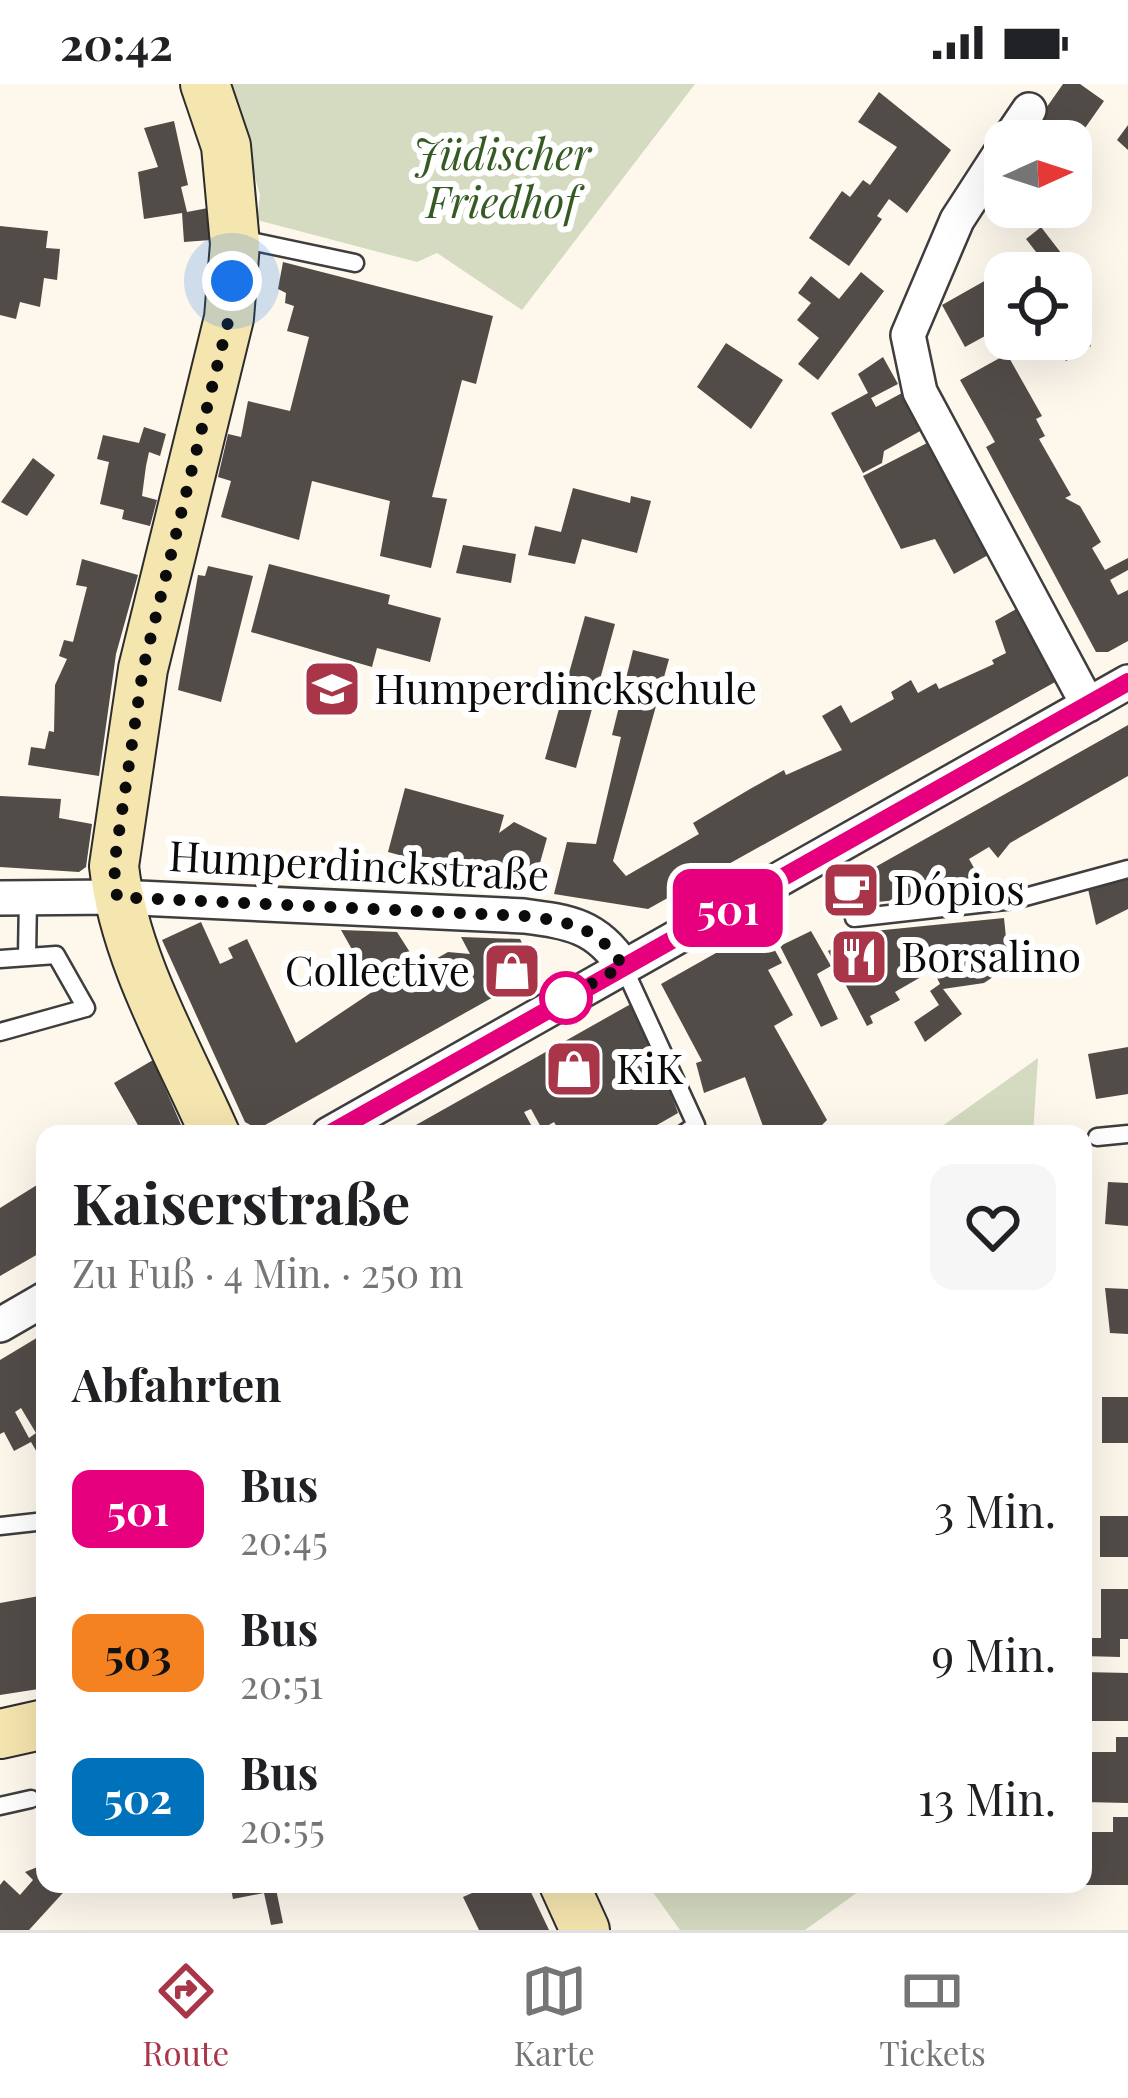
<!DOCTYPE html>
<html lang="de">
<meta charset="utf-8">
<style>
body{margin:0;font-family:"Playfair Display",serif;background:#f6f6f6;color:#202124;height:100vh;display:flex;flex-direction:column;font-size:45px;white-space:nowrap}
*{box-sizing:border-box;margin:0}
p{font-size:39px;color:#757577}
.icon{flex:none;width:66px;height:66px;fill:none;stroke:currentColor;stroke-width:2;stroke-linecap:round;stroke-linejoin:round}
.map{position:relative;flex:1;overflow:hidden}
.details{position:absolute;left:36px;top:1041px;width:1056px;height:768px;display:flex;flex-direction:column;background:#fff;border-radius:24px;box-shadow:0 12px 48px #0002}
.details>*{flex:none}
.badge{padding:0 24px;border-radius:18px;font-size:42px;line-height:78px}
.needle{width:78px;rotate:87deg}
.fabs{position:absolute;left:984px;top:36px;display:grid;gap:24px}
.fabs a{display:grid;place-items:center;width:108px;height:108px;border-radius:24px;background:#fff;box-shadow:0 12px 48px #0002;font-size:60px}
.you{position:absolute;width:60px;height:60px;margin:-30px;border:9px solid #fff;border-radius:50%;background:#1a73e8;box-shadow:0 0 0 18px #1a73e833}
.map>.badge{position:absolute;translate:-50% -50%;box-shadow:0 0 0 6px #fff}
h2{padding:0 36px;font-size:45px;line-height:108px}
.round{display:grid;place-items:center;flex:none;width:126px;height:126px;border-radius:24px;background:#f6f6f6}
.overview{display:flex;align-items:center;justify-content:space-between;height:204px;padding:0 36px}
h1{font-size:57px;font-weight:700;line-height:90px}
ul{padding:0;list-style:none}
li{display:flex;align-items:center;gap:36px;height:144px;padding:0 36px}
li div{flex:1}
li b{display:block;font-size:45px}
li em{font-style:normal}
li .badge{min-width:132px;font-weight:700;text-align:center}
.status{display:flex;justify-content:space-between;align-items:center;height:84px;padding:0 60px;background:#fff;direction:ltr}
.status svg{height:33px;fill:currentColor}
.dock{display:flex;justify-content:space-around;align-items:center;height:168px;border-top:3px solid #e0e0e0;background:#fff;font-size:33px;color:#757577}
.dock a{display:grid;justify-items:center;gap:6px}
.dock .current{color:#a93548}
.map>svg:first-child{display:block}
</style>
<div class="status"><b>20:42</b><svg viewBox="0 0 49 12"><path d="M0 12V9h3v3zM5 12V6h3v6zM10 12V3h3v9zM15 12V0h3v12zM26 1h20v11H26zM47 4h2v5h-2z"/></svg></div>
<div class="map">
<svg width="1128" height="1846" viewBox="0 0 1128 1846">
<rect width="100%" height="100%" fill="#fdf7ec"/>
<!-- cemetery -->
<path fill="#d5dbc0" d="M 229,0 L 695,0 L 522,226 L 437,169 L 417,178 L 257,136 L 260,111 Z
M 1038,974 L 1033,1050 L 931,1050 Z
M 647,1800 L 869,1800 L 805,1846 L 680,1846 Z"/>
<!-- building -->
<path fill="#524c49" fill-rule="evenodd" d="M 1063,0 L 1080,0 L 1104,17 L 1071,64 L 1071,57 L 1037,37 Z
M 879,8 L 951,66 L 907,129 L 889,115 L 877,132 L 882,135 L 849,182 L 809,154 L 842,107 L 850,113 L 863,96 L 870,101 L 897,63 L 858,38 Z
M 174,37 L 188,101 L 181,103 L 187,128 L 208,124 L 211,156 L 184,158 L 182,129 L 144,135 L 138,88 L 158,83 L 144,44 Z
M 1128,41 L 1128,66 L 1117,56 Z
M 0,142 L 48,147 L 46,164 L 60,165 L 57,196 L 44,194 L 40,223 L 20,218 L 16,235 L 0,231 Z
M 1041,143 L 1065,174 L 1050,186 L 1026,155 Z
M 283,178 L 493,232 L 476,300 L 462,296 L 432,413 L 447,415 L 431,484 L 380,472 L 390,417 L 312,397 L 299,456 L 221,433 L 231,397 L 218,393 L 228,350 L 241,353 L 248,317 L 290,327 L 309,253 L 287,247 L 294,222 L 285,219 L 286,209 L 278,205 Z
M 861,188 L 884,207 L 818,296 L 798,280 L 819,254 L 797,236 L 811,219 L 798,209 L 811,192 L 839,215 Z
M 988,195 L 1005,227 L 1005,241 L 965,263 L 942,221 Z
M 1071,226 L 1091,262 L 1066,277 L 1054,255 L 1071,255 Z
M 726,259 L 783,296 L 751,345 L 697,303 Z
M 1007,270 L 1042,332 L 1036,335 L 1045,352 L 1039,355 L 1071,411 L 1065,414 L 1080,422 L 1101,458 L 1092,464 L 1105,486 L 1128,474 L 1128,486 L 1110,496 L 1118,511 L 1128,506 L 1128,557 L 1108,568 L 1096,568 L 986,363 L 995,358 L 960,296 Z
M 883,273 L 898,300 L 871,314 L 876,323 L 902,309 L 922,346 L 884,367 L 882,379 L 863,389 L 831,329 L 868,309 L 858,290 Z
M 144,343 L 166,350 L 160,372 L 149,368 L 146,382 L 142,412 L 157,416 L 150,442 L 122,435 L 124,426 L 100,420 L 109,378 L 97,375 L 103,351 L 139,359 Z
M 929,358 L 990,470 L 954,490 L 935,455 L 901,465 L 863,392 Z
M 33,374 L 55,391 L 27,432 L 1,418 Z
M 573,404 L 630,419 L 631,412 L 651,417 L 637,469 L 582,455 L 575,480 L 528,471 L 535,442 L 561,448 Z
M 463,461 L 516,470 L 511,499 L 456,489 Z
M 82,475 L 138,491 L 116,570 L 99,692 L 28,681 L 31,663 L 45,665 L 49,647 L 54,648 L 55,601 L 67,575 L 59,572 L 64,556 L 73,558 L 87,503 L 76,501 Z
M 269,480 L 390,511 L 388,520 L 441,534 L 430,578 L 377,564 L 372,583 L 251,548 Z
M 208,482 L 253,492 L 221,618 L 178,606 L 198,491 L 205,492 Z
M 1018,524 L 1057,597 L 648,825 L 554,810 L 567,758 L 596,760 L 621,653 L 612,651 L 633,566 L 669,575 L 613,777 L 626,792 L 699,750 L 693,739 L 750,705 L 784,686 L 786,691 L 842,666 L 822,632 L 841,621 L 851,639 L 894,615 L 891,608 L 911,596 L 918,609 L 936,599 L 939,605 L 994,580 L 992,576 L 1006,569 L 995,537 Z
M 585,532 L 615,540 L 576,684 L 545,675 Z
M 1128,641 L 1128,692 L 1010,759 L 998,774 L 989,763 L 969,775 L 987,807 L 847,821 L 838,804 Z
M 405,704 L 504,731 L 499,749 L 514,738 L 547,754 L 532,807 L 388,768 Z
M 0,712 L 61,715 L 59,734 L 92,740 L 86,783 L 79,788 L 0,783 Z
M 1128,793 L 1128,825 L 1096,841 L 1088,805 Z
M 1004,834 L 1009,883 L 995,884 L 996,891 L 984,899 L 943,905 L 962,930 L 925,958 L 914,938 L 939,921 L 930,907 L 940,900 L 933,886 L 895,908 L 900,916 L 870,932 L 873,939 L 867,942 L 828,867 L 864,848 Z
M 201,838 L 220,880 L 233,874 L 228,864 L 247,855 L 296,959 L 375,906 L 341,846 L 397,848 L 420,884 L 448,868 L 470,870 L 461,853 L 520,855 L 538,888 L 258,1045 L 245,1038 L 162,856 Z
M 762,843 L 782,879 L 768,886 L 793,931 L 774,942 L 827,1036 L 813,1050 L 759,1050 L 764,1045 L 745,993 L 704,1009 L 696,979 L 702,977 L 661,900 Z
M 811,847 L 831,882 L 817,890 L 838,935 L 821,943 L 780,862 Z
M 629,921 L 638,924 L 645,939 L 678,1029 L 657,1041 L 662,1050 L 561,1050 L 554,1038 L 542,1045 L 531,1025 L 524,1028 L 536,1050 L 497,1050 L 495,1045 L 485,1050 L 400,1050 Z
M 1128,963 L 1128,1010 L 1096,1015 L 1088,970 Z
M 153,976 L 185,1050 L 143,1050 L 114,999 Z
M 45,1096 L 45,1166 L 0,1192 L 0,1124 Z
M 1108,1098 L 1128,1099 L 1128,1142 L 1105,1140 Z
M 1105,1204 L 1128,1205 L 1128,1250 L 1110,1249 Z
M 45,1249 L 45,1310 L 39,1314 L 45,1324 L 45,1382 L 31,1358 L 14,1367 L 4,1348 L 0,1350 L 0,1276 ZM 21,1324 L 36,1349 L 29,1354 L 15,1328 Z
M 1102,1313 L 1128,1313 L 1128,1359 L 1102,1359 Z
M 1100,1432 L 1128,1432 L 1128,1473 L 1100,1473 Z
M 1101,1505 L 1128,1505 L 1128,1555 L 1120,1555 L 1120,1573 L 1083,1572 L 1083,1554 L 1101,1554 Z
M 45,1511 L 45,1604 L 0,1611 L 0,1519 Z
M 1083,1588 L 1128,1589 L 1128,1637 L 1085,1637 Z
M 1116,1653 L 1128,1653 L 1128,1719 L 1083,1718 L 1083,1668 L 1116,1668 Z
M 1113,1733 L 1128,1733 L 1128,1801 L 1083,1801 L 1083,1748 L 1113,1748 Z
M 45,1780 L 45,1800 L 71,1800 L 29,1846 L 0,1846 L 0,1801 L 4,1796 L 20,1811 L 33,1796 L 25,1788 Z
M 230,1800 L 275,1800 L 283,1839 L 271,1841 L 264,1809 L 233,1815 Z
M 478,1800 L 527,1800 L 549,1846 L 479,1846 L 463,1813 L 481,1805 Z"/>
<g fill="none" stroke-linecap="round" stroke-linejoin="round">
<defs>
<path id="lane" d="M 241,155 L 355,179
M 854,834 L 1014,816 L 1128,785
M 27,873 L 28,813
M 0,875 L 56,871 L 86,924 L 0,948
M 623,882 L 696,1041 L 683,1050
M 1097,1053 L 1128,1050
M 0,1442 L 45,1437
M 0,1722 L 31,1715"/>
<path id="street" d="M 1008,57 L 1029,26
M 1005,62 L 957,136 L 908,251 L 920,308 L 1088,621
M 0,814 L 117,813 L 524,832 C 570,838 597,842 623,882
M 329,1050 L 1128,598
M 0,1241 L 45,1215"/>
<path id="secondary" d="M 205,0 L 226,62 L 235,160 L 229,234 L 143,585 L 114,782 C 124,874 178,966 215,1050
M 0,1650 L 45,1640
M 564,1800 L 585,1846"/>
</defs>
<!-- lane casing -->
<use href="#lane" stroke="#3e3e3e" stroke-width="21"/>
<!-- street casing -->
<use href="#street" stroke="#3e3e3e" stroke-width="38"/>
<!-- secondary casing -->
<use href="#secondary" stroke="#2d2d2d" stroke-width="52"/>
<!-- lane -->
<use href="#lane" stroke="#fff" stroke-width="16"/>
<!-- street -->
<use href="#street" stroke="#fff" stroke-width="33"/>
<!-- secondary -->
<use href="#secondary" stroke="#f5e5af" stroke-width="48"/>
</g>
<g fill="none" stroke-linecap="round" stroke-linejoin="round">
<defs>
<path id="line" d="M 329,1050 L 1128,598"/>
</defs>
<!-- line casing -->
<use href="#line" stroke="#fff" stroke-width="27"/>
<!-- line -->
<use href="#line" stroke="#e6007e" stroke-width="18"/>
<!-- walk -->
<path stroke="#0b0b0b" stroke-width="12" stroke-dasharray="0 21.6" d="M 232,197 L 229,234 L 143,585 L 114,782 L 117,813 L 524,832 C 570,838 597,842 623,882 L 566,914"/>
</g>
<!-- icons -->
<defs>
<symbol id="school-square" viewBox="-11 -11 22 22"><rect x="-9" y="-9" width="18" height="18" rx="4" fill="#a93548" stroke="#fff"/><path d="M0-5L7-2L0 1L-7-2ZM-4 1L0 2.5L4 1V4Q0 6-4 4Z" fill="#fff"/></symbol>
<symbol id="cafe-square" viewBox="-11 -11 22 22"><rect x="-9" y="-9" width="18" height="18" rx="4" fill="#a93548" stroke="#fff"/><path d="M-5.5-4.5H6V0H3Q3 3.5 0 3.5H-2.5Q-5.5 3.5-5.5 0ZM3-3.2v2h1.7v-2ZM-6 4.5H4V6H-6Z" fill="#fff"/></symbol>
<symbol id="restaurant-square" viewBox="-11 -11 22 22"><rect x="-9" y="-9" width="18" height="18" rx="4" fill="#a93548" stroke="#fff"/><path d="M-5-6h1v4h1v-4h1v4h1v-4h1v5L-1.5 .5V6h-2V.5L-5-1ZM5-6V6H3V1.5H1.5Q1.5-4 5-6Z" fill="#fff"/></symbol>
<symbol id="shop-square" viewBox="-11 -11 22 22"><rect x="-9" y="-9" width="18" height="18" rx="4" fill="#a93548" stroke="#fff"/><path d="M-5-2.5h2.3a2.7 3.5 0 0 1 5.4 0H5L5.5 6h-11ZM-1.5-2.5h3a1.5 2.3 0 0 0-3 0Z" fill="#fff"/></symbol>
</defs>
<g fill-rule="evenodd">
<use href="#school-square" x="299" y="572" width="66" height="66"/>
<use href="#cafe-square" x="818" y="773" width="66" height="66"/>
<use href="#restaurant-square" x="826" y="840" width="66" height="66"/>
<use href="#shop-square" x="479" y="854" width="66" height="66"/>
<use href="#shop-square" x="541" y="952" width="66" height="66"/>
</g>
<!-- markers -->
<circle fill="#fff" stroke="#e6007e" stroke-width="6" cx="566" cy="914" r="24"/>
<g text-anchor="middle" stroke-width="12" stroke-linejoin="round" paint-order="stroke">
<!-- park labels -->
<g font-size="42" font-style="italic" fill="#355a24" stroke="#fff">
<text x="502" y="86">Jüdischer<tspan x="502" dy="48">Friedhof</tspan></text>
</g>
<!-- poi labels -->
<g font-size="42" fill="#0b0b0b" stroke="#fff" text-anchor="start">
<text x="374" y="620">Humperdinckschule</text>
<text x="893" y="821">Dópios</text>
<text x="901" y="888">Borsalino</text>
<text x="470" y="902" text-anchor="end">Collective</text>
<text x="616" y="1000">KiK</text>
</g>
<!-- street labels -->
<g font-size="42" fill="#0b0b0b" stroke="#fff">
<text transform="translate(359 782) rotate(3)" y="15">Humperdinckstraße</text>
</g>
</g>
</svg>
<div class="fabs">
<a><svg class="needle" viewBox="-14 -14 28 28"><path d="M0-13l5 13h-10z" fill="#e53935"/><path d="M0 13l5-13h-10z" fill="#757577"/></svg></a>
<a><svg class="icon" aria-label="locate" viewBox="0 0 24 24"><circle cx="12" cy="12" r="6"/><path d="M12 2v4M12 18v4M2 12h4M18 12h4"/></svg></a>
</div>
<div class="you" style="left:232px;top:197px"></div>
<b class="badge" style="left:728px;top:824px;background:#e6007e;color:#fff">501</b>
<section class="details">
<div class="overview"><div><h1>Kaiserstraße</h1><p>Zu Fuß · 4 Min. · 250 m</p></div><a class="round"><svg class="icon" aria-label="heart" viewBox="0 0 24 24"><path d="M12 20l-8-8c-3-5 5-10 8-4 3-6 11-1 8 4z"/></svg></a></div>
<h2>Abfahrten</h2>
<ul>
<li><span class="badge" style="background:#e6007e;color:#fff">501</span><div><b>Bus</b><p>20:45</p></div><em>3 Min.</em></li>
<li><span class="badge" style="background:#f58220;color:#111">503</span><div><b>Bus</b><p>20:51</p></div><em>9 Min.</em></li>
<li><span class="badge" style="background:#0072bc;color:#fff">502</span><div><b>Bus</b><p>20:55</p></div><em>13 Min.</em></li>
</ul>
</section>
</div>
<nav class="dock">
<a class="current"><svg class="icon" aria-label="directions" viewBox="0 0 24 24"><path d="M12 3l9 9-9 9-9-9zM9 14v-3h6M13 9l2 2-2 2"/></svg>Route</a>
<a><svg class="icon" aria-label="map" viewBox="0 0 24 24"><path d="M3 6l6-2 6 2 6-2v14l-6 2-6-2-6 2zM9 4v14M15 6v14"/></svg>Karte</a>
<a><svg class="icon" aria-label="tickets" viewBox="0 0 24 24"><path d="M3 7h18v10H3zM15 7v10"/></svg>Tickets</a>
</nav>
